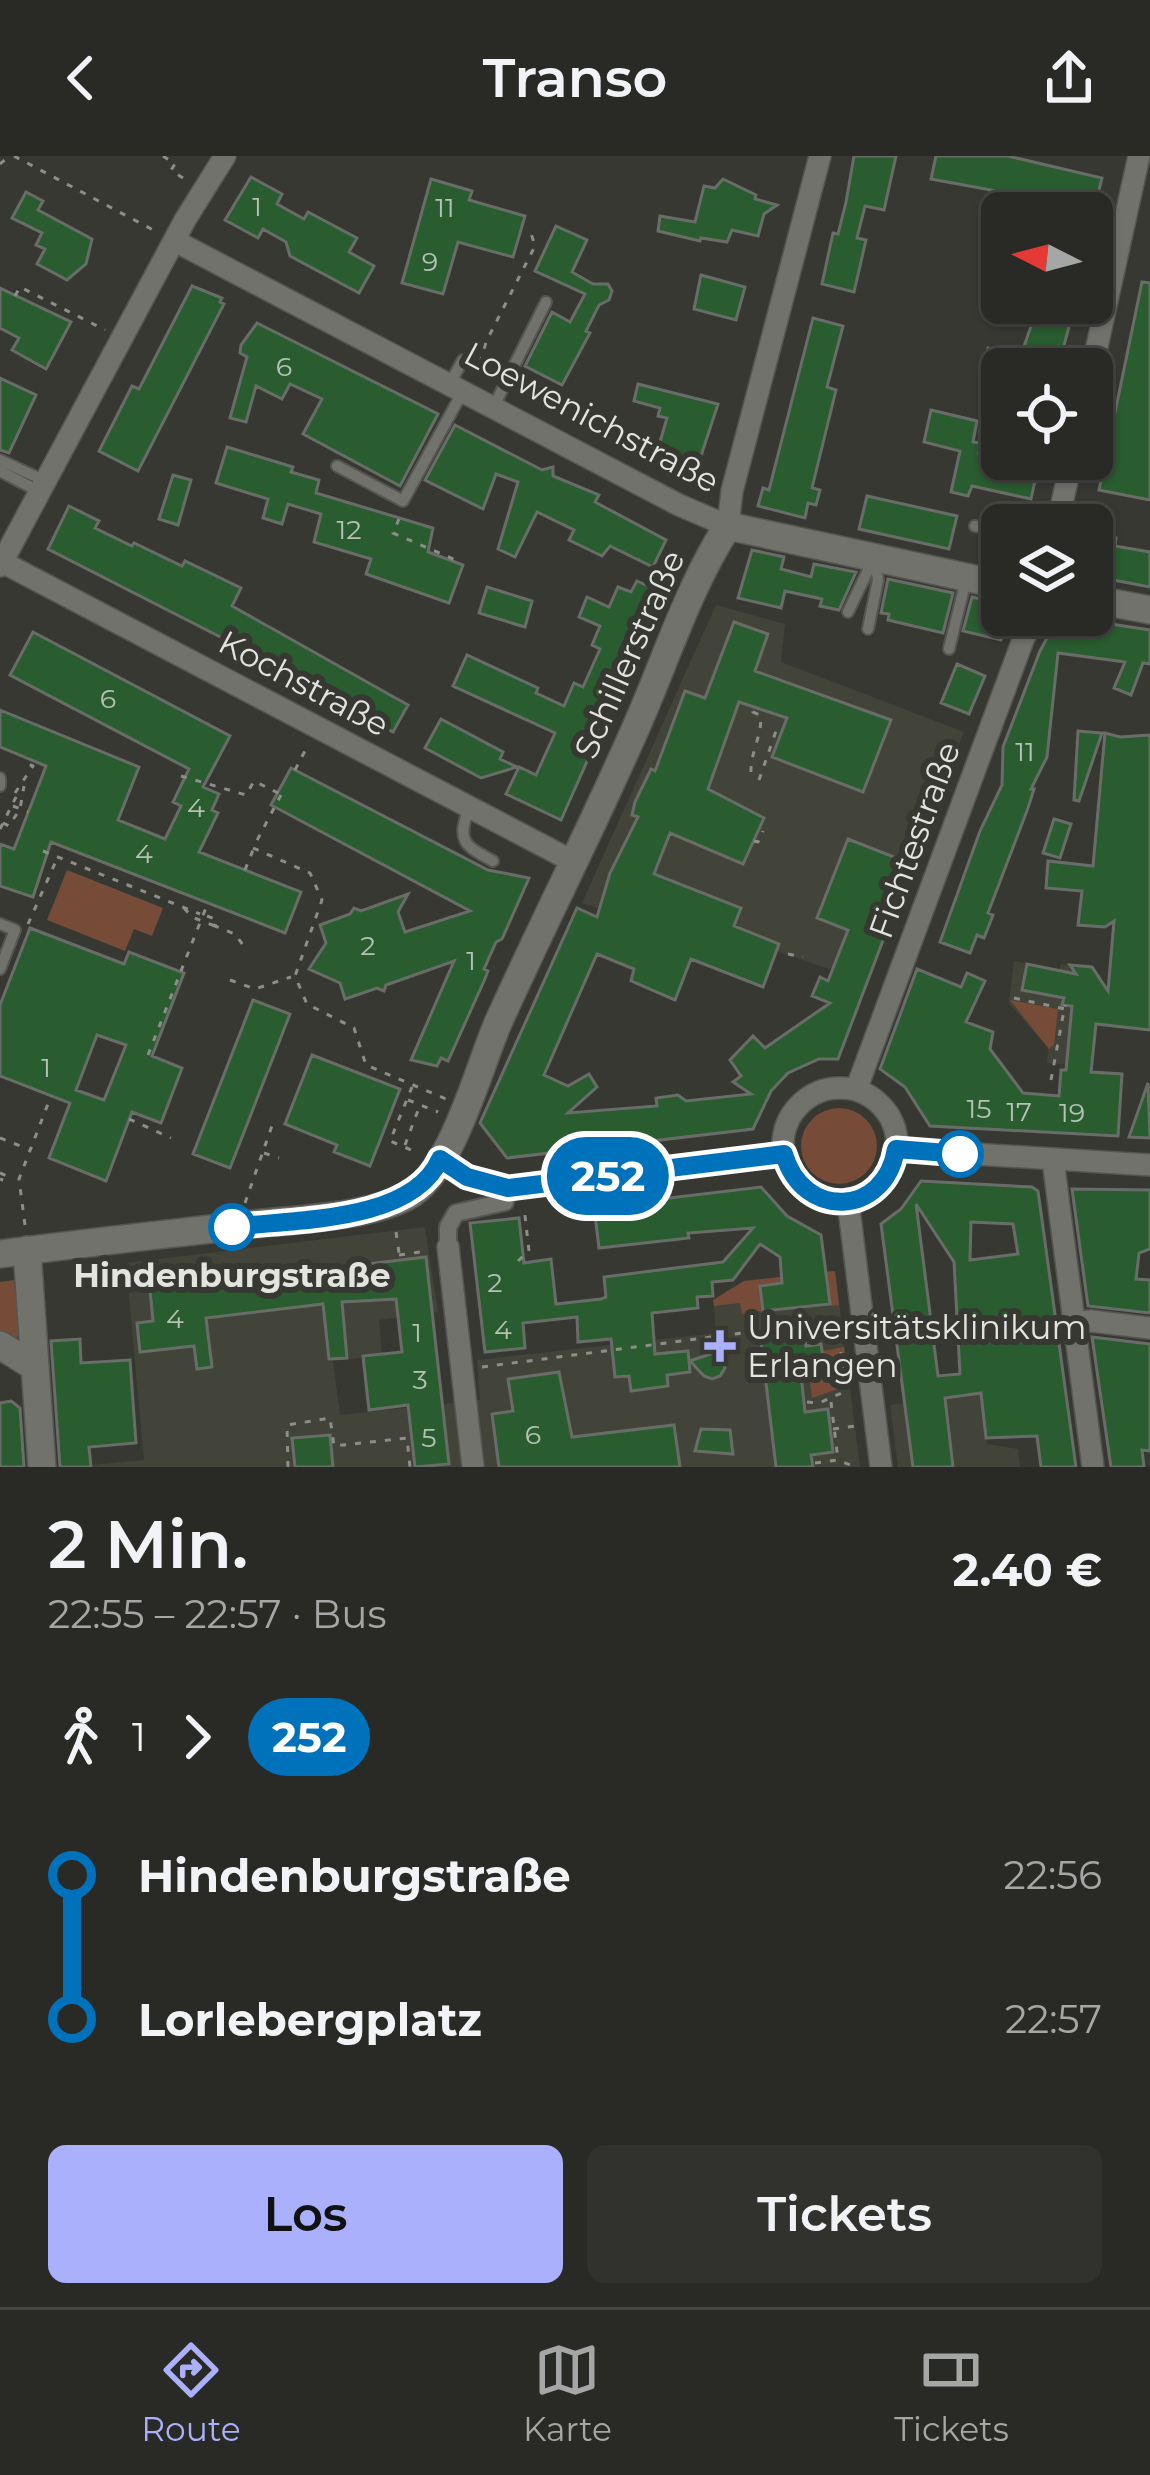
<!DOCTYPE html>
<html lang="de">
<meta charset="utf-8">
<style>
body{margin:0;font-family:Montserrat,sans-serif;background:#31322e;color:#f1f3f6;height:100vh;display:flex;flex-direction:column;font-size:45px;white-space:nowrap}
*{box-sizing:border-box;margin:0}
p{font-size:39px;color:#a5a7a7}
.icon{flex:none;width:66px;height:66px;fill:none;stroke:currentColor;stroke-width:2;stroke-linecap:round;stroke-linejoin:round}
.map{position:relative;height:1311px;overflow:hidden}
.sheet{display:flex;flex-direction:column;background:#292a26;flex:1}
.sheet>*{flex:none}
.badge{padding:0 24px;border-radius:39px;font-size:42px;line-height:78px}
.needle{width:78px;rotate:276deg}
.controls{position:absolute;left:981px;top:36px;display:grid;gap:24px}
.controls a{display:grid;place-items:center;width:132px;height:132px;border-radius:18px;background:#292a26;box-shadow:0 3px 9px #0004,0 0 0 3px #454643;font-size:60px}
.map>.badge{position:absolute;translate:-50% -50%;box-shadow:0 0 0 6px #fff}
.legs{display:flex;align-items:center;gap:18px;height:132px;padding:0 48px;font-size:39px}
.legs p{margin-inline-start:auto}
.overview{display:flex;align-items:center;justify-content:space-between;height:204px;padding:0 48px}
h1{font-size:66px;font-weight:600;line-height:90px}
.cta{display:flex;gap:24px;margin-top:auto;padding:24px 48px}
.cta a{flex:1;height:138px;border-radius:18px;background:#aab0fb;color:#111;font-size:48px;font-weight:600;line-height:138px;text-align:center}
.cta a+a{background:#31322e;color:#f1f3f6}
ul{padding:0 48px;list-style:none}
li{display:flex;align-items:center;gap:42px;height:144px;font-size:45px}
li i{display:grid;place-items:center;width:18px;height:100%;margin:0 15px;background:currentColor}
li i::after{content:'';width:30px;height:30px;margin:-15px;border:9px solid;border-radius:50%;background:#292a26}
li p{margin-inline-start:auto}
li:first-child i{background:linear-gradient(#0000 50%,currentColor 0)}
li:last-child i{background:linear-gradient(currentColor 50%,#0000 0)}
header{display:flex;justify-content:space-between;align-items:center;height:156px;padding:0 48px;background:#292a26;font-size:54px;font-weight:600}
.dock{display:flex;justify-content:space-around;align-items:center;height:168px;border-top:3px solid #454643;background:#292a26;font-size:33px;color:#a5a7a7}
.dock a{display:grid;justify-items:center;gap:6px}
.dock .on{color:#aab0fb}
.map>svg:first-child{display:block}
</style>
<header><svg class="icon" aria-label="back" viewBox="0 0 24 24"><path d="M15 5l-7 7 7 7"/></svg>Transo<svg class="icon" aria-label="share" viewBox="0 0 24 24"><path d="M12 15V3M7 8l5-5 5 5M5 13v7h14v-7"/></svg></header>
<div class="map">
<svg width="1150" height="1311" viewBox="0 0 1150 1311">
<rect width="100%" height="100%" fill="#373832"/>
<!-- built -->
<path fill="#434439" d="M 716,449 L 785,468 L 781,506 L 964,576 L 869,820 L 832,814 L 777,795 L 763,831 L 682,799 L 659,773 L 582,747 Z
M 1014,805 L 1059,814 L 1061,808 L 1092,812 L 1092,819 L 1100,820 L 1092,911 L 1047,907 L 1048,892 L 1009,847 Z
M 425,1071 L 438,1156 L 379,1164 L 382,1199 L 333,1205 L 340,1259 L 480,1244 L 477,1204 L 716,1177 L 713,1144 L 744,1125 L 835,1115 L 860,1311 L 72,1311 L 144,1304 L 126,1107 Z
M 981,1237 L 987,1288 L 1018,1293 L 1020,1311 L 898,1311 L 890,1249 Z"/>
<!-- green -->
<path fill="#764b38" d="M 67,714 L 163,752 L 152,780 L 134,773 L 125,795 L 47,764 Z
M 1010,844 L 1058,853 L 1054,889 L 1049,893 Z
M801 990a38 38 0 1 1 76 0a38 38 0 1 1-76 0Z
M 835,1115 L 839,1149 L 831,1150 L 827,1122 L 761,1130 L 763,1155 L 742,1158 L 740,1147 L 714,1150 L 713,1144 L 744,1125 Z
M 14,1124 L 20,1175 L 15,1186 L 0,1178 L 0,1126 Z
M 844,1191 L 849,1229 L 812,1242 L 809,1218 L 822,1195 Z"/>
<!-- building -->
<path fill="#295c2e" stroke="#686d68" stroke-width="3" fill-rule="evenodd" d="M 854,0 L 896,0 L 884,54 L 865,50 L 857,82 L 866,84 L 854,136 L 822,128 L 833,77 L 838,78 L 846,46 Z
M 936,0 L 1008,0 L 1102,22 L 1094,53 L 1082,50 L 1080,57 L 1060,57 L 1062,47 L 931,23 Z
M 251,21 L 282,38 L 277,48 L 304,63 L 308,56 L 357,82 L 349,96 L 374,110 L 359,137 L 290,100 L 286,86 L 263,73 L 258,82 L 225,64 Z
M 431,23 L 472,35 L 469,44 L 525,60 L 513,101 L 458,86 L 443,138 L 402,127 Z
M 723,23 L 756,39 L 755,43 L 777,49 L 764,58 L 758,80 L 732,74 L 727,86 L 701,82 L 700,85 L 658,75 L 660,60 L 695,66 L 704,30 L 715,32 Z
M 26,36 L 43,45 L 38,54 L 92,83 L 86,108 L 67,124 L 37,108 L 45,93 L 36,89 L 42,77 L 12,62 Z
M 556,70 L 587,84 L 572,116 L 593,128 L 608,128 L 612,135 L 609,144 L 599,149 L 586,175 L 590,177 L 562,229 L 525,210 L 552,156 L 570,166 L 585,138 L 535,115 Z
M 701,119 L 745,131 L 736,164 L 694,153 Z
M 1142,126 L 1150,127 L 1150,344 L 1099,334 Z
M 192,130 L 222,142 L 220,146 L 224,148 L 138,315 L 99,295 L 132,230 L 139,233 Z
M 0,132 L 71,166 L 46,213 L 12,194 L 19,182 L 0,172 Z
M 1039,147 L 1075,147 L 1058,213 L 1002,213 L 1002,216 L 984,212 L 988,192 L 1021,199 Z
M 813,162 L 843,170 L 827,231 L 836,234 L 812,332 L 820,334 L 816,349 L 808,347 L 805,362 L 758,350 L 763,332 L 769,334 Z
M 257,167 L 438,258 L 400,330 L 303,278 L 322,243 L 290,228 L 282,243 L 256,230 L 246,266 L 230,262 L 247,201 L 240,197 L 241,189 Z
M 0,222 L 36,239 L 9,297 L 0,294 Z
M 638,228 L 718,248 L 698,309 L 657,296 L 667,262 L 658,260 L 660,252 L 634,245 Z
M 931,254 L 977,265 L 973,286 L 981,287 L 979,297 L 1038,311 L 1031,343 L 972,330 L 968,340 L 951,336 L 960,295 L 924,286 Z
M 455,269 L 542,314 L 553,311 L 553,320 L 599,339 L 595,346 L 666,384 L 653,411 L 610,390 L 602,400 L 569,384 L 574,374 L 537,356 L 515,401 L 498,393 L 518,326 L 496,318 L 483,353 L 425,324 Z
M 227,291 L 293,311 L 291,316 L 319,324 L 316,337 L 433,372 L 428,396 L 463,409 L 449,447 L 366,418 L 371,403 L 314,386 L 321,358 L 288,348 L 282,368 L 263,362 L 268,343 L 216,327 Z
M 173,319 L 191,324 L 178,369 L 159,363 Z
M 867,340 L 957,360 L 949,393 L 859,373 Z
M 69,350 L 99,365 L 95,372 L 132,390 L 134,387 L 182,410 L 185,405 L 241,432 L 232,450 L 408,549 L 393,576 L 255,503 L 233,491 L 234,488 L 48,393 Z
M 1092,377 L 1116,382 L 1115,390 L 1150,396 L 1150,431 L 1092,420 Z
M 752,394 L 784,401 L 781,413 L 811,421 L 814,408 L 856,416 L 839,454 L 820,450 L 822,443 L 785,435 L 781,452 L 738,442 Z
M 888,423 L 953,437 L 943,477 L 888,464 L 889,458 L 881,457 Z
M 637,425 L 657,434 L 650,448 L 656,450 L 561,664 L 506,638 L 519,611 L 536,619 L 555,577 L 453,530 L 467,499 L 538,532 L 536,537 L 564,550 L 574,527 L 583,531 L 600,493 L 592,489 L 600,470 L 579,461 L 587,441 L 609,451 L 618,431 L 631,436 Z
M 487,431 L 532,445 L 525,471 L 479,457 Z
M 972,441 L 1002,448 L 1002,459 L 1007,459 L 1001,484 L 963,475 Z
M 1059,460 L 1150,474 L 1150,508 L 1143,507 L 1131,539 L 1114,532 L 1125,506 L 1058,497 L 1047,601 L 1031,633 L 1034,633 L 1028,652 L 988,757 L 993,759 L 984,782 L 977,779 L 970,797 L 940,786 L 980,675 L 1002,629 L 1003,591 L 1040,495 Z
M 734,466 L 768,478 L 755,515 L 891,564 L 863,636 L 772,601 L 787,562 L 739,546 L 708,633 L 764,662 L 743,708 L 670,677 L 654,718 L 741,752 L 734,770 L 779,788 L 763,831 L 691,803 L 675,844 L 631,825 L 634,813 L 597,798 L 544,919 L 568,930 L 589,918 L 597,931 L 568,957 L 657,950 L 656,942 L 678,939 L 686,945 L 751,938 L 733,926 L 741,920 L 730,904 L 753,880 L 765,892 L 830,847 L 812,840 L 820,821 L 828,825 L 848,774 L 817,762 L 848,683 L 912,708 L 838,903 L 819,903 L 788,917 L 771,935 L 753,973 L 507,1002 L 480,967 L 577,752 L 597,761 L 610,717 L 638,661 L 632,659 L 635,646 L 651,613 L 655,615 L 685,535 L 705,542 Z
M 33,476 L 230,580 L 203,631 L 219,638 L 212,654 L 218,657 L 199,696 L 301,736 L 285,777 L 51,686 L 33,741 L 0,730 L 0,688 L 14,693 L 46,610 L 0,591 L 0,554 L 139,611 L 118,664 L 165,683 L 181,650 L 173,646 L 189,613 L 10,519 Z
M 957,508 L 985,520 L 969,558 L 941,547 Z
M 441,563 L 503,596 L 500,603 L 517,611 L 481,622 L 425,592 Z
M 1078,575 L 1102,577 L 1079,645 L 1074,644 Z
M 1105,577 L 1120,581 L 1150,579 L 1150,874 L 1096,868 L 1091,916 L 1122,918 L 1118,980 L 930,970 L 905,931 L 880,913 L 917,813 L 961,831 L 967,817 L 985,825 L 966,866 L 993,876 L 990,893 L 1023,937 L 1059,940 L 1061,914 L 1066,914 L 1072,850 L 1062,849 L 1064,842 L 1022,834 L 1027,808 L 1076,818 L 1070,809 L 1092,811 L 1108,835 L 1114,765 L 1105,771 L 1078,769 L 1082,735 L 1046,732 L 1048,705 L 1093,710 Z
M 291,612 L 488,714 L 529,722 L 502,783 L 496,786 L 484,813 L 488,815 L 484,825 L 448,905 L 441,902 L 437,910 L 411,904 L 454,805 L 386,829 L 384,835 L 377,832 L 345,843 L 340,827 L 309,813 L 326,787 L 320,769 L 350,758 L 354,752 L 361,755 L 408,738 L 398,756 L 405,776 L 470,755 L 271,649 Z
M 1054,663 L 1071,668 L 1060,702 L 1043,697 Z
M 30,772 L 124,808 L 129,796 L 184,817 L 152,900 L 182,912 L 161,967 L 132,956 L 106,1025 L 49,1002 L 70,947 L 0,920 L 0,849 ZM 97,879 L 126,889 L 104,944 L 76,934 Z
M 253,844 L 290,858 L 230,1012 L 193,998 Z
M 312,899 L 400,933 L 370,1010 L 334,996 L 337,989 L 285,968 Z
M 1148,927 L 1150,982 L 1129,981 Z
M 921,1025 L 1032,1031 L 1038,1035 L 1076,1311 L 1041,1311 L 1037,1280 L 986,1282 L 981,1237 L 945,1242 L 953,1311 L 913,1311 L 881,1068 L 901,1053 ZM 916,1048 L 954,1106 L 960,1218 L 938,1220 ZM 971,1066 L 1013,1068 L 1018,1098 L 970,1104 Z
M 761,1031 L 787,1060 L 821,1079 L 830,1148 L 763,1155 L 760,1130 L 782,1127 L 780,1101 L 760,1088 L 733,1124 L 712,1126 L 713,1140 L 697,1141 L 698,1152 L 652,1157 L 655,1198 L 688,1195 L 690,1216 L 667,1219 L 668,1230 L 631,1235 L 629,1220 L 615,1221 L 611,1183 L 578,1186 L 577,1161 L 523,1167 L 525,1192 L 485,1196 L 470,1067 L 519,1062 L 524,1107 L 551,1103 L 556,1148 L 601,1143 L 606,1141 L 604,1121 L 723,1106 L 753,1072 L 688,1077 L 689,1082 L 599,1092 L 594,1051 Z
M 1072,1033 L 1150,1034 L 1150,1093 L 1139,1097 L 1136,1123 L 1150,1124 L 1150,1157 L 1088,1150 Z
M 426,1101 L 449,1308 L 415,1311 L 408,1249 L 369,1254 L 363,1200 L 402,1196 L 396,1143 L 342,1146 L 347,1202 L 329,1203 L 323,1148 L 206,1162 L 212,1211 L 197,1213 L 194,1190 L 140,1196 L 137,1167 L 153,1165 L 150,1134 Z
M 804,1179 L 806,1190 L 821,1188 L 825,1216 L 801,1219 L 805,1256 L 828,1253 L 833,1296 L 811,1299 L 813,1311 L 776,1311 L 761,1185 Z
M 1092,1181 L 1150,1188 L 1150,1295 L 1142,1294 L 1144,1311 L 1111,1311 Z
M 80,1183 L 81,1207 L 130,1204 L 136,1287 L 89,1291 L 91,1311 L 60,1311 L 51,1185 Z
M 713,1197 L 723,1203 L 725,1212 L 720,1220 L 712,1223 L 704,1220 L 690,1205 Z
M 559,1216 L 572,1281 L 674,1269 L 680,1311 L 499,1311 L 492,1258 L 513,1255 L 508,1223 Z
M 11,1245 L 20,1252 L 24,1311 L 0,1311 L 0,1247 Z
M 701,1273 L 730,1274 L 733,1298 L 695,1295 Z
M 330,1279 L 333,1311 L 295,1311 L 292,1282 Z"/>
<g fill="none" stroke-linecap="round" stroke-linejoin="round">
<defs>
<path id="service" d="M 450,227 L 463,204
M 494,250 L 546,146
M 0,304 L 45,325
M 337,310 L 403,345 L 462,237
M 0,315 L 40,336
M 975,370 L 1002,376
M 848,456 L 873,404
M 868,473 L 878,424 L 875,404
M 949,493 L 966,424
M 0,622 L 0,630
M 469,651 C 457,685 463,689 493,705
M 0,768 L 15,774 L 0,813"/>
<path id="pedestrian" d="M 448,1091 L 448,1071 L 456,1057 L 505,1046 L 509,1032"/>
<path id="minor" d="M 175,85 L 679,349 L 728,370 L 732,335 L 820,0
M 1092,213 L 1139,0
M 1057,369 L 1072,303
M 2,406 L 576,707
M 0,410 L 185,64 L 225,0
M783 989a57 57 0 1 1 114 0a57 57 0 1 1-114 0Z
M 856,934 L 1023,484 L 1036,459
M 896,993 L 1150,1009
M 440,1003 L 467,1021 L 509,1032 L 784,998
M 1053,1004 L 1093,1311
M 848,1045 L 881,1311
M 448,1091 L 473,1311
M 1074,1167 L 1091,1165 L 1150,1172"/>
<path id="tertiary" d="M 1092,443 L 1150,454
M 27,1094 L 42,1311
M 0,1098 C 84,1087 169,1078 254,1068 C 299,1063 366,1061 406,1041 C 452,1018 478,913 498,867 C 543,767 593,670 637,569 C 666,504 688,431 728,370 L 1002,429
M 0,1189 L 35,1211"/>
</defs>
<!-- service casing -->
<use href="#service" stroke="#555651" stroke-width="14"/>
<!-- pedestrian casing -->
<use href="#pedestrian" stroke="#555651" stroke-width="20"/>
<!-- minor casing -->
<use href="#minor" stroke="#555651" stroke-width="24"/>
<!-- tertiary casing -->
<use href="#tertiary" stroke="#555651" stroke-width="30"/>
<!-- path -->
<path stroke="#8d8e89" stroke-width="3" stroke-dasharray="6 9" stroke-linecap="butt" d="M 14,0 L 157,76
M 163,0 L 175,8 L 171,14 L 186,24
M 0,8 L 9,0
M 15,140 L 20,131 L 105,174
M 480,207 L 486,186 L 535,90 L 529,71
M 399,363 L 393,377 L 458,405
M 295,614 L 308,589
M 751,616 C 750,597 764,575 760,559 L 753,556 L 755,552
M 181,620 L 246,639 L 254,625 L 278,637
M 759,624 L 776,575 L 781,577
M 15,637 L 33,610 L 26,607 L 29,603
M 281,639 L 253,692 L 310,717 L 322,744 L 295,820 L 307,848 L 354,872 L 366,909 L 446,943
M 13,650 L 28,656
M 3,667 L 9,670 L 20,653 L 24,630
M 0,673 L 17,639
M 754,685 L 758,686 L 763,675
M 43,695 L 200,758
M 245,714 L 253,694
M 184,752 L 192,761 L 215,770
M 207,760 L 217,764 L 215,770 L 235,778 L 243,789
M 28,768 L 56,705
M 788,798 L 803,801
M 230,824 L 255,833 L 291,821
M 1014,842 L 1065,853
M 148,899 L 203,759
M 1051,924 L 1065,849
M 412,931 L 390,985 L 416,996
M 408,944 L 438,956
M 129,963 L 171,982
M 0,982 L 28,993
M 405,989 L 420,949
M 264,997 L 279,1002
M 0,1017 L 7,1020 L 5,1025 L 0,1023
M 245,1047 L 274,964
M 25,1069 L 19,1023 L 51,940
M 396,1076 L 400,1104
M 399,1099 L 427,1095
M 518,1105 L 529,1095 L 524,1051
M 482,1211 L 842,1164
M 807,1246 L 819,1247 L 846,1235 L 838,1176
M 831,1246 L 838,1304
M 833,1273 L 856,1270
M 815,1307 L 838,1304 L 855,1311
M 288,1311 L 287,1269 L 330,1262 L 334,1290 L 407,1282 L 410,1311"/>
<!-- service -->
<use href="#service" stroke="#71726c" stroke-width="10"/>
<!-- pedestrian -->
<use href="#pedestrian" stroke="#71726c" stroke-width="16"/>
<!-- minor -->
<use href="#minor" stroke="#71726c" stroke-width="21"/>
<!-- tertiary -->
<use href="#tertiary" stroke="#71726c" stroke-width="27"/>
<!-- path-bridge -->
<path stroke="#8d8e89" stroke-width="3" stroke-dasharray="6 9" stroke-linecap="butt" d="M 203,759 L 208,747"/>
</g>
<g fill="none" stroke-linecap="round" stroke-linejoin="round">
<defs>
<path id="line-1" d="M 232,1071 C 293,1063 412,1067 440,1003 L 467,1021 L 508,1032 L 784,998 C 803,1064 885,1061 896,993 L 960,998"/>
</defs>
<!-- line-1 casing -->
<use href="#line-1" stroke="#fff" stroke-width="27"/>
<!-- line-1 -->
<use href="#line-1" stroke="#0072bc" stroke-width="18"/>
</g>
<!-- markers -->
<g fill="#fff" stroke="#0072bc" stroke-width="6">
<circle cx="960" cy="998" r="21"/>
<circle cx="232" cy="1071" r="21"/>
</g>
<path fill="#aab0fb" stroke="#373832" stroke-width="4.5" d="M714 1172h12v12h12v12h-12v12h-12v-12h-12v-12h12z"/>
<g text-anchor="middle" stroke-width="12" stroke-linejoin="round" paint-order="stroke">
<!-- number labels -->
<g font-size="27" fill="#b4c1b4">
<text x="257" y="60">1</text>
<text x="445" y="61">11</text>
<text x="430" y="115">9</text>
<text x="284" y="220">6</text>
<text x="349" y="383">12</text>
<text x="108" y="552">6</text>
<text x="1025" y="605">11</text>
<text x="196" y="661">4</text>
<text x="144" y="707">4</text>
<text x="368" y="799">2</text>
<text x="471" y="814">1</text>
<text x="46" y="921">1</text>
<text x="979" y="962">15</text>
<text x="1019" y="965">17</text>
<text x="1072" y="966">19</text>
<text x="495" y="1136">2</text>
<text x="175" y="1172">4</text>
<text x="503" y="1183">4</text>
<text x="417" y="1186">1</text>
<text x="420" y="1233">3</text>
<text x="533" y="1288">6</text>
<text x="429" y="1291">5</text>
</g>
<!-- street labels -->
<g font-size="33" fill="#e3e3e0" stroke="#373832">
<text transform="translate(592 261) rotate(28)" y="12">Loewenichstraße</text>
<text transform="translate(629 498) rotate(-66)" y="12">Schillerstraße</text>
<text transform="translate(304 527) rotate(28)" y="12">Kochstraße</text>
<text transform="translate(914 684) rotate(-70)" y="12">Fichtestraße</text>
</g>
<!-- stop labels -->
<g font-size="33" font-weight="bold" fill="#e3e3e0" stroke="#373832">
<text x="232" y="1131">Hindenburgstraße</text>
</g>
<!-- poi labels -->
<g font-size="33" fill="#e3e3e0" stroke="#373832" text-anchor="start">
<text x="747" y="1183">Universitätsklinikum<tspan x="747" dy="38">Erlangen</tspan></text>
</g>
</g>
</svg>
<div class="controls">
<a><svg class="needle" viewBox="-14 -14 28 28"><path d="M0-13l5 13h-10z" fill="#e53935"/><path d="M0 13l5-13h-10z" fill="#a5a7a7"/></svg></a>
<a><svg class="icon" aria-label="locate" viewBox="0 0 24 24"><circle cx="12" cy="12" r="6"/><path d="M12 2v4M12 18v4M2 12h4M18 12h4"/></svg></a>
<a><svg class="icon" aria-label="layers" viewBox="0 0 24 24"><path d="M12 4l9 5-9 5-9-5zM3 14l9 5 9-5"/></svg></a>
</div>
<b class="badge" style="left:608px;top:1020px;background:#0072bc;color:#fff">252</b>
</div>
<section class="sheet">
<div class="overview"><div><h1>2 Min.</h1><p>22:55 – 22:57 · Bus</p></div><b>2.40 €</b></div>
<div class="legs"><svg class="icon" aria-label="walk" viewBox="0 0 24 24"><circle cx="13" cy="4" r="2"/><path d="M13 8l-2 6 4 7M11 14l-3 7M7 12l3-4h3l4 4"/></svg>1<svg class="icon" aria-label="forward" viewBox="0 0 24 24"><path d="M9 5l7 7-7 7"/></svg><b class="badge" style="background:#0072bc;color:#fff">252</b></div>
<ul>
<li><i style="color:#0072bc"></i><b>Hindenburgstraße</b><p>22:56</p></li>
<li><i style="color:#0072bc"></i><b>Lorlebergplatz</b><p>22:57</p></li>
</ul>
<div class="cta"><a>Los</a><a>Tickets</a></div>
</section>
<nav class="dock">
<a class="on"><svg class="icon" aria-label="directions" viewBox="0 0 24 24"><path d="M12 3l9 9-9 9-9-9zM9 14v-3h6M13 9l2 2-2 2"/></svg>Route</a>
<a><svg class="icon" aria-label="map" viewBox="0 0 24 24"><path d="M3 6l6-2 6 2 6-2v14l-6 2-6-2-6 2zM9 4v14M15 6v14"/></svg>Karte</a>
<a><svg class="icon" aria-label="tickets" viewBox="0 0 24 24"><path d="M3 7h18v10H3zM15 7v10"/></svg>Tickets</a>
</nav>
